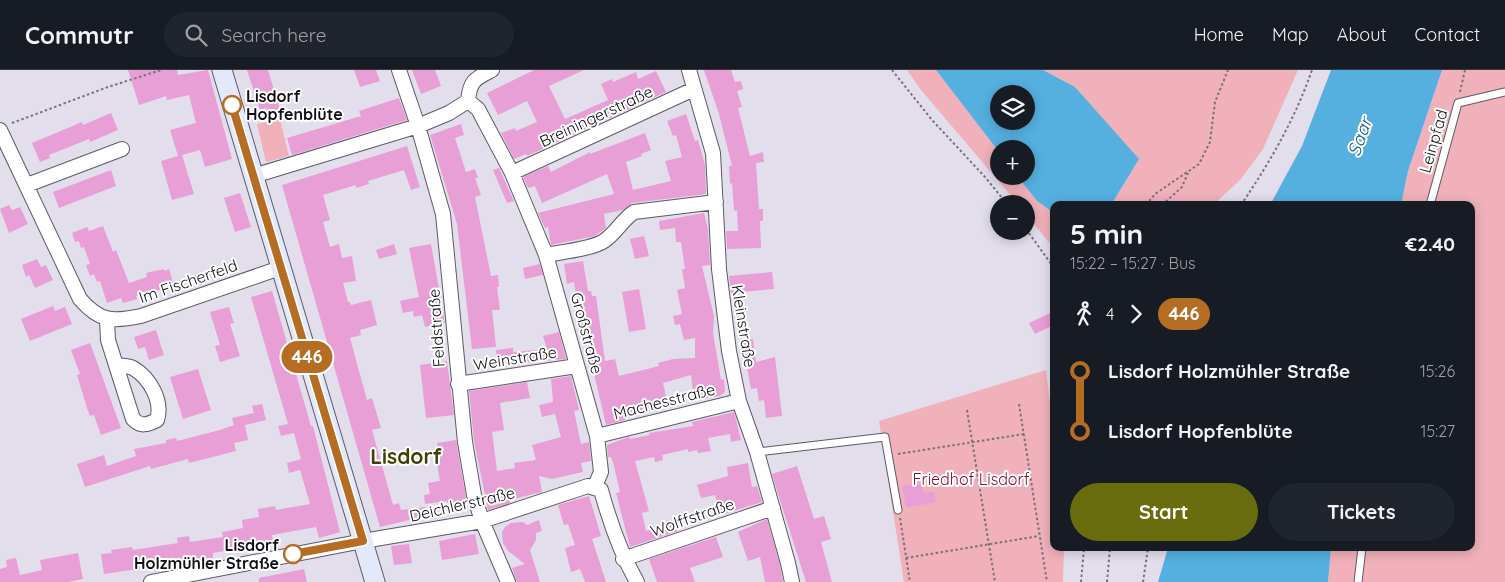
<!DOCTYPE html>
<meta charset="utf-8">
<style>
body{margin:0;font-family:Quicksand,sans-serif;background:#20242c;color:#f1f3f6;height:100vh;display:flex;flex-direction:column;font-size:19px;white-space:nowrap}
*{box-sizing:border-box;margin:0}
p{font-size:16px;color:#9ea1a6}
.icon{flex:none;width:28px;height:28px;fill:none;stroke:currentColor;stroke-width:2;stroke-linecap:round;stroke-linejoin:round}
.map{position:relative;flex:1;overflow:hidden}
.details{position:absolute;left:1050px;top:131px;width:425px;height:350px;display:flex;flex-direction:column;background:#171b24;border-radius:10px;box-shadow:0 2px 12px #0003}
.details>*{flex:none}
.badge{padding:0 10px;border-radius:16px;font-size:18px;line-height:32px}
.controls{position:absolute;left:990px;top:15px;display:grid;gap:10px}
.controls a{display:grid;place-items:center;width:45px;height:45px;border-radius:50%;background:#171b24;box-shadow:0 2px 12px #0003;font-size:25px}
.map>.badge{position:absolute;translate:-50% -50%;box-shadow:0 0 0 2px #fff}
.legs{display:flex;align-items:center;gap:8px;height:55px;padding:0 20px;font-size:16px}
.legs p{margin-inline-start:auto}
.overview{display:flex;align-items:center;justify-content:space-between;height:85px;padding:0 20px}
h1{font-size:28px;font-weight:700;line-height:38px}
.button{display:flex;gap:10px;margin-top:auto;padding:10px 20px}
.button a{flex:1;height:58px;border-radius:30px;background:#696c0d;color:#fff;font-size:20px;font-weight:700;line-height:58px;text-align:center}
.button a+a{background:#20242c;color:#f1f3f6}
ul{padding:0 20px;list-style:none}
li{display:flex;align-items:center;gap:18px;height:60px;font-size:19px}
li i{display:grid;place-items:center;width:8px;height:100%;margin:0 6px;background:currentColor}
li i::after{content:'';width:12px;height:12px;margin:-6px;border:4px solid;border-radius:50%;background:#171b24}
li p{margin-inline-start:auto}
li:first-child i{background:linear-gradient(#0000 50%,currentColor 0)}
li:last-child i{background:linear-gradient(currentColor 50%,#0000 0)}
header{display:flex;align-items:center;gap:30px;box-sizing:border-box;height:70px;padding:0 25px;background:#171b24;border-bottom:1px solid #363941}
header strong{font-size:24px}
nav{display:flex;gap:28px;margin-inline-start:auto;font-size:18px}
.search{width:350px;height:45px;background:#20242c;display:flex;align-items:center;gap:12px;box-sizing:border-box;padding:0 18px;border-radius:28px;color:#9ea1a6;font-size:19px}
.map>svg:first-child{display:block}
</style>
<header>
<strong>Commutr</strong>
<div class="search"><svg class="icon" aria-label="search" viewBox="0 0 24 24"><circle cx="10" cy="10" r="6"/><path d="M15 15l6 6"/></svg>Search here</div>
<nav><a>Home</a><a>Map</a><a>About</a><a>Contact</a></nav>
</header>
<div class="map">
<svg width="1505" height="512" viewBox="0 0 1505 512">
<rect width="100%" height="100%" fill="#e3deec"/>
<!-- green -->
<path fill="#f0b1ba" d="M 907,0 L 936,0 L 999,82 L 999,106 L 1017,106 L 1037,131 L 1054,143 L 1054,179 L 1026,144 L 1026,134 L 1018,134 L 921,20 Z
M 1043,0 L 1298,0 L 1263,79 L 1241,109 L 1213,135 L 1111,135 L 1138,89 L 1075,17 Z
M 1442,0 L 1505,0 L 1505,512 L 1328,512 L 1331,478 L 1471,478 L 1471,135 L 1401,135 L 1408,101 Z
M 280,49 L 289,86 L 266,92 L 257,54 Z
M 1046,300 L 1054,366 L 1054,478 L 1064,478 L 1063,512 L 904,512 L 879,351 Z"/>
<!-- water -->
<path fill="#55b0e0" fill-rule="evenodd" d="M 936,0 L 1043,0 L 1075,17 L 1139,89 L 1111,135 L 1054,135 L 1054,143 L 1037,131 L 1017,106 L 1026,106 L 1026,79 L 999,79 L 999,82 ZM 999,24 L 1026,24 L 1026,51 L 999,51 Z
M 1331,0 L 1442,0 L 1408,101 L 1401,135 L 1270,135 L 1302,76 Z
M 1168,478 L 1331,478 L 1328,512 L 1158,512 Z"/>
<!-- building -->
<path fill="#e89fd6" d="M 128,0 L 177,0 L 178,5 L 208,0 L 232,89 L 205,97 L 200,80 L 182,85 L 194,124 L 172,130 L 161,91 L 178,86 L 170,60 L 196,53 L 189,25 L 167,30 L 166,26 L 139,35 Z
M 247,0 L 268,0 L 280,40 L 268,43 L 266,38 L 260,40 Z
M 354,0 L 376,0 L 380,11 L 360,17 Z
M 412,0 L 435,0 L 441,16 L 421,24 Z
M 534,0 L 584,0 L 549,16 L 565,49 L 608,30 L 601,14 L 612,9 L 613,12 L 636,2 L 638,9 L 656,1 L 666,22 L 527,86 L 526,84 L 514,89 L 501,63 L 515,58 L 516,61 L 537,52 L 527,31 L 498,45 L 487,23 Z
M 704,0 L 731,0 L 735,12 L 741,11 L 743,19 L 737,21 L 742,37 L 738,38 L 750,86 L 763,82 L 764,92 L 756,93 L 759,139 L 763,139 L 763,151 L 760,151 L 761,178 L 727,179 L 726,161 L 738,161 L 737,140 L 734,141 L 732,113 L 730,114 L 729,96 L 732,96 L 719,44 Z
M 399,28 L 407,50 L 292,85 L 287,68 L 361,46 L 359,41 Z
M 111,43 L 118,60 L 90,72 L 89,69 L 49,85 L 50,88 L 40,92 L 32,73 L 82,52 L 83,55 Z
M 686,44 L 695,71 L 698,70 L 705,95 L 706,124 L 632,133 L 623,140 L 604,144 L 606,158 L 595,166 L 551,175 L 548,157 L 545,158 L 538,143 L 614,124 L 607,104 L 542,133 L 535,116 L 528,118 L 523,107 L 548,96 L 551,102 L 590,82 L 590,84 L 645,63 L 651,80 L 641,84 L 642,86 L 626,92 L 633,120 L 671,111 L 665,91 L 682,87 L 676,65 L 673,66 L 667,51 Z
M 461,54 L 464,65 L 455,68 L 466,102 L 475,99 L 478,108 L 475,108 L 481,125 L 475,127 L 491,206 L 498,205 L 499,217 L 497,217 L 500,240 L 492,240 L 496,277 L 472,279 L 457,154 L 430,65 Z
M 407,76 L 420,117 L 411,120 L 404,100 L 368,111 L 369,114 L 356,118 L 356,115 L 323,125 L 330,150 L 323,152 L 330,177 L 339,174 L 342,188 L 352,186 L 356,211 L 343,213 L 348,232 L 350,232 L 351,235 L 371,230 L 377,255 L 360,260 L 361,265 L 350,268 L 367,330 L 372,328 L 381,358 L 372,360 L 393,435 L 399,433 L 401,440 L 425,437 L 426,446 L 380,457 L 282,115 Z
M 499,98 L 514,131 L 507,133 L 493,100 Z
M 111,100 L 116,116 L 59,138 L 53,122 Z
M 240,123 L 251,157 L 235,162 L 224,128 Z
M 9,135 L 12,140 L 20,137 L 28,154 L 9,163 L 0,139 Z
M 704,143 L 708,159 L 710,195 L 702,196 L 714,246 L 713,263 L 721,310 L 724,309 L 725,322 L 720,326 L 694,330 L 691,305 L 663,313 L 668,335 L 624,345 L 625,350 L 606,355 L 592,295 L 587,263 L 582,263 L 574,212 L 567,214 L 564,194 L 583,191 L 588,221 L 591,221 L 592,226 L 596,226 L 605,291 L 615,289 L 619,306 L 659,296 L 658,293 L 673,289 L 695,288 L 695,268 L 684,270 L 680,254 L 675,255 L 673,246 L 682,244 L 677,220 L 685,218 L 682,199 L 685,199 L 681,172 L 676,172 L 675,158 L 660,160 L 659,151 Z
M 103,156 L 113,182 L 116,180 L 129,213 L 147,207 L 146,203 L 164,199 L 164,201 L 169,199 L 174,216 L 136,226 L 137,229 L 123,233 L 121,228 L 107,233 L 100,211 L 97,212 L 94,204 L 90,206 L 86,195 L 90,194 L 84,177 L 81,178 L 79,171 L 75,172 L 72,163 L 87,157 L 89,161 Z
M 644,166 L 649,186 L 635,189 L 630,169 Z
M 394,174 L 397,184 L 379,189 L 376,180 Z
M 431,174 L 445,253 L 425,257 L 422,245 L 414,247 L 413,241 L 403,243 L 400,231 L 419,227 L 409,178 Z
M 37,189 L 41,197 L 46,195 L 53,210 L 35,218 L 29,205 L 26,207 L 22,195 Z
M 540,194 L 543,205 L 525,209 L 523,198 Z
M 772,202 L 774,219 L 731,223 L 729,206 Z
M 639,219 L 646,259 L 629,262 L 622,222 Z
M 272,221 L 311,356 L 313,356 L 340,462 L 319,468 L 316,457 L 272,465 L 273,470 L 264,471 L 264,474 L 213,483 L 213,488 L 104,504 L 101,484 L 112,483 L 111,480 L 132,477 L 133,480 L 178,473 L 177,468 L 189,466 L 190,472 L 223,467 L 222,462 L 243,458 L 242,450 L 259,447 L 258,439 L 275,436 L 276,440 L 310,434 L 300,400 L 289,403 L 287,393 L 301,389 L 294,363 L 281,366 L 278,356 L 288,354 L 251,227 Z
M 53,236 L 55,241 L 65,237 L 72,254 L 30,271 L 21,249 Z
M 229,237 L 234,253 L 230,254 L 240,286 L 220,292 L 215,276 L 220,275 L 210,242 Z
M 1050,243 L 1054,255 L 1035,264 L 1029,253 Z
M 156,260 L 164,285 L 149,290 L 145,277 L 138,279 L 134,267 Z
M 559,262 L 566,289 L 497,295 L 496,280 L 513,278 L 513,282 L 547,279 L 543,266 Z
M 753,269 L 756,292 L 775,287 L 782,346 L 766,348 L 764,330 L 759,331 L 757,318 L 751,319 L 742,270 Z
M 90,273 L 121,358 L 101,365 L 94,345 L 90,346 L 87,338 L 77,305 L 80,304 L 71,280 Z
M 447,291 L 454,345 L 426,348 L 420,295 Z
M 198,299 L 211,340 L 183,349 L 170,307 Z
M 571,306 L 579,340 L 574,341 L 581,374 L 589,372 L 591,391 L 581,393 L 583,402 L 552,409 L 539,406 L 542,422 L 509,430 L 510,433 L 488,440 L 474,371 L 469,321 L 527,312 L 530,328 L 500,333 L 504,360 L 492,362 L 497,401 L 515,398 L 514,393 L 536,390 L 532,375 L 561,367 L 555,344 L 542,347 L 539,335 L 553,332 L 551,309 Z
M 262,334 L 266,350 L 245,355 L 248,370 L 234,373 L 236,381 L 189,393 L 188,389 L 151,399 L 150,396 L 85,417 L 77,394 L 104,385 L 107,396 L 136,386 L 134,379 L 166,373 L 166,370 L 176,368 L 177,371 L 220,360 L 234,355 L 232,348 L 254,343 L 252,336 Z
M 734,342 L 741,370 L 731,372 L 730,364 L 708,368 L 711,381 L 698,383 L 697,380 L 688,382 L 688,379 L 662,385 L 663,390 L 655,392 L 654,387 L 635,391 L 649,441 L 642,443 L 646,461 L 675,452 L 678,461 L 630,477 L 616,423 L 620,422 L 614,396 L 611,387 L 608,387 L 607,375 L 629,367 L 630,369 L 650,365 L 649,363 L 693,356 L 692,352 Z
M 456,370 L 467,434 L 448,437 L 447,431 L 425,434 L 424,425 L 430,424 L 428,413 L 440,411 L 436,389 L 440,388 L 437,373 Z
M 748,393 L 752,417 L 757,416 L 762,432 L 721,445 L 715,425 L 701,428 L 697,415 L 728,406 L 727,397 Z
M 797,396 L 814,449 L 824,446 L 831,469 L 821,472 L 832,512 L 806,512 L 779,427 L 772,404 Z
M 922,413 L 923,423 L 934,421 L 936,432 L 906,438 L 902,416 Z
M 589,426 L 601,466 L 592,469 L 606,512 L 585,512 L 580,499 L 571,502 L 565,478 L 575,475 L 568,454 L 564,455 L 558,435 Z
M 767,449 L 780,495 L 783,512 L 765,512 L 760,487 L 748,491 L 738,462 Z
M 539,450 L 542,461 L 536,463 L 536,470 L 530,480 L 540,512 L 517,512 L 512,498 L 525,494 L 508,481 L 503,473 L 502,462 L 505,457 L 511,453 L 523,452 L 527,455 Z
M 475,464 L 479,484 L 442,490 L 439,471 Z
M 716,467 L 723,487 L 690,498 L 695,512 L 657,512 L 649,489 Z
M 409,474 L 412,493 L 394,495 L 391,476 Z
M 78,483 L 83,509 L 68,512 L 0,512 L 0,499 L 7,497 L 6,490 L 16,488 L 20,505 L 42,500 L 40,490 Z
M 304,499 L 307,512 L 259,512 L 259,508 Z"/>
<g fill="none" stroke-linecap="round" stroke-linejoin="round">
<defs>
<path id="service" d="M 1430,135 L 1458,33 L 1505,22
M 757,382 L 885,367 L 898,440
M 1358,512 L 1362,478"/>
<path id="minor" d="M 399,0 L 418,56 L 443,144 L 465,372 L 474,425 L 482,451 L 508,512
M 689,0 L 713,83 L 719,199 L 729,281 L 739,331 L 757,382 L 788,493 L 792,512
M 468,31 L 478,39 L 512,103 L 546,185 L 597,366 L 601,402 L 595,416
M 0,60 L 80,229 C 100,252 112,252 141,246 L 280,198
M 512,103 L 694,19
M 253,106 L 418,56 L 449,43 L 468,31 C 470,10 475,9 492,0
M 27,115 L 122,79
M 546,185 C 561,182 592,179 604,171 C 616,163 622,150 634,142 L 716,132
M 107,250 L 108,270 L 133,349 C 141,357 147,355 157,350 C 163,331 150,308 133,298 C 129,296 122,296 117,295
M 458,314 L 577,296
M 597,366 L 739,331
M 623,489 L 773,438
M 151,512 L 363,471 L 482,451 L 588,416 L 601,420 C 610,453 620,482 637,512"/>
<path id="secondary" d="M 222,0 L 375,512"/>
</defs>
<!-- service casing -->
<use href="#service" stroke="#5d5965" stroke-width="9"/>
<!-- minor casing -->
<use href="#minor" stroke="#5d5965" stroke-width="16"/>
<!-- secondary casing -->
<use href="#secondary" stroke="#5d5965" stroke-width="21"/>
<!-- path -->
<path stroke="#76727c" stroke-width="2" stroke-dasharray="2.5 2.5" stroke-linecap="butt" d="M 892,0 L 932,50 L 985,107 L 1007,134
M 1460,22 L 1465,0
M 12,53 L 108,17 L 161,0
M 1146,135 L 1155,124 L 1199,94 L 1210,72 L 1215,32 L 1228,0
M 1162,135 L 1182,117 L 1188,103
M 1241,135 C 1270,92 1295,49 1312,0
M 1026,159 L 1054,198
M 1019,334 L 1047,512
M 967,340 L 995,512
M 898,384 L 1024,364
M 900,448 L 910,512
M 906,488 L 1039,466
M 1081,512 L 1084,478
M 1107,512 L 1110,478
M 1143,512 L 1148,478"/>
<!-- service -->
<use href="#service" stroke="#fff" stroke-width="7"/>
<!-- minor -->
<use href="#minor" stroke="#fff" stroke-width="14"/>
<!-- secondary -->
<use href="#secondary" stroke="#e3e9fa" stroke-width="19"/>
</g>
<g fill="none" stroke-linecap="round" stroke-linejoin="round">
<defs>
<path id="line-1" d="M 232,35 L 363,471 L 293,484"/>
</defs>
<!-- line-1 casing -->
<use href="#line-1" stroke="#fff" stroke-width="11"/>
<!-- line-1 -->
<use href="#line-1" stroke="#b56d23" stroke-width="8"/>
</g>
<!-- markers -->
<g fill="#fff" stroke="#b56d23" stroke-width="2.5">
<circle cx="232" cy="35" r="9"/>
<circle cx="293" cy="484" r="9"/>
</g>
<g text-anchor="middle" stroke-width="4" stroke-linejoin="round" paint-order="stroke">
<!-- stop labels -->
<g font-size="16" font-weight="bold" fill="#100e13" stroke="#fff" text-anchor="start">
<text x="246" y="32">Lisdorf<tspan x="246" dy="18">Hopfenblüte</tspan></text>
<text x="279" y="481" text-anchor="end">Lisdorf<tspan x="279" dy="18">Holzmühler Straße</tspan></text>
</g>
<!-- street labels -->
<g font-size="16" fill="#100e13" stroke="#fff">
<text transform="translate(596 46) rotate(-25)" y="6">Breiningerstraße</text>
<text transform="translate(1433 71) rotate(-74)" y="6">Leinpfad</text>
<text transform="translate(188 211) rotate(-19)" y="6">Im Fischerfeld</text>
<text transform="translate(744 256) rotate(81)" y="6">Kleinstraße</text>
<text transform="translate(436 258) rotate(-94)" y="6">Feldstraße</text>
<text transform="translate(587 263) rotate(75)" y="6">Großstraße</text>
<text transform="translate(515 288) rotate(-9)" y="6">Weinstraße</text>
<text transform="translate(664 331) rotate(-14)" y="6">Machesstraße</text>
<text transform="translate(462 434) rotate(-13)" y="6">Deichlerstraße</text>
<text transform="translate(692 447) rotate(-19)" y="6">Wolffstraße</text>
</g>
<!-- park labels -->
<g font-size="16" fill="#7d1032" stroke="#fff">
<text x="971" y="415">Friedhof Lisdorf</text>
</g>
<!-- water labels -->
<g font-size="18" font-style="italic" fill="#175c7d" stroke="#fff">
<text transform="translate(1360 67) rotate(-70)" y="6">Saar</text>
</g>
<!-- district labels -->
<g font-size="21" font-weight="bold" fill="#3f4100" stroke="#fff">
<text x="406" y="394">Lisdorf</text>
</g>
</g>
</svg>
<div class="controls">
<a><svg class="icon" aria-label="layers" viewBox="0 0 24 24"><path d="M12 4l9 5-9 5-9-5zM3 14l9 5 9-5"/></svg></a>
<a>+</a>
<a>−</a>
</div>
<b class="badge" style="left:307px;top:287px;background:#b56d23;color:#fff">446</b>
<section class="details">
<div class="overview"><div><h1>5 min</h1><p>15:22 – 15:27 · Bus</p></div><b>€2.40</b></div>
<div class="legs"><svg class="icon" aria-label="walk" viewBox="0 0 24 24"><circle cx="13" cy="4" r="2"/><path d="M13 8l-2 6 4 7M11 14l-3 7M7 12l3-4h3l4 4"/></svg>4<svg class="icon" aria-label="forward" viewBox="0 0 24 24"><path d="M9 5l7 7-7 7"/></svg><b class="badge" style="background:#b56d23;color:#fff">446</b></div>
<ul>
<li><i style="color:#b56d23"></i><b>Lisdorf Holzmühler Straße</b><p>15:26</p></li>
<li><i style="color:#b56d23"></i><b>Lisdorf Hopfenblüte</b><p>15:27</p></li>
</ul>
<div class="button"><a>Start</a><a>Tickets</a></div>
</section>
</div>
